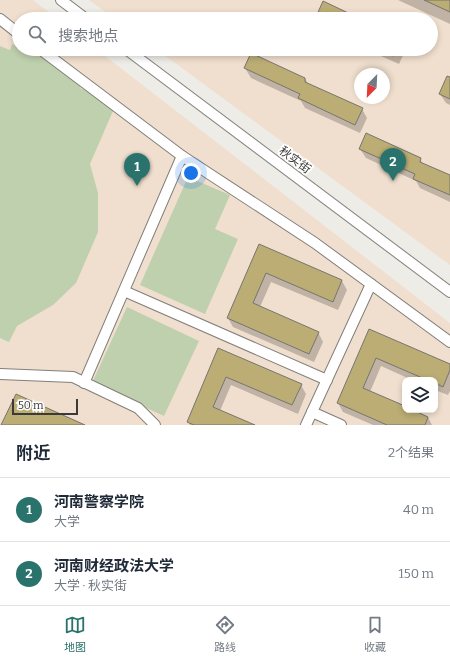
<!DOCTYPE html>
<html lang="zh">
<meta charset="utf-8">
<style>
body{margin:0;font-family:Bitter,"Noto Sans SC",serif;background:#f6f6f7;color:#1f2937}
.controls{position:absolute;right:12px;bottom:12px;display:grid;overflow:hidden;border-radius:8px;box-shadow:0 2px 6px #0003}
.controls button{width:36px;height:36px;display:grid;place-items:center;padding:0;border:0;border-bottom:1px solid #e0e1e3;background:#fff;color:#1f2937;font:20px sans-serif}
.compass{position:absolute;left:354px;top:68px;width:36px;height:36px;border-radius:50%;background:#fff;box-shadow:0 2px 6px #0003;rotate:204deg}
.scale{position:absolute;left:12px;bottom:10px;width:66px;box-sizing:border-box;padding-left:4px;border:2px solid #3b3a38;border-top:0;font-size:11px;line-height:14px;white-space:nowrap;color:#3b3a38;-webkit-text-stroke:3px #fff;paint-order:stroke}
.you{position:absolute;left:191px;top:173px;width:14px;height:14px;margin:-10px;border:3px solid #fff;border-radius:50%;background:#1a73e8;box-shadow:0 0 0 6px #1a73e833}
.badge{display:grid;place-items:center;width:26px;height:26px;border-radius:50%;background:#2a736d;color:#fff;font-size:13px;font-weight:700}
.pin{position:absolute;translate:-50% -33px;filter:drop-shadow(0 1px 2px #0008)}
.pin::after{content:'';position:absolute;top:21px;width:14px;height:12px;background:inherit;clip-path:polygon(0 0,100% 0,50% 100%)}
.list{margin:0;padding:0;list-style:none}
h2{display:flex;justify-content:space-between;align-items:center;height:52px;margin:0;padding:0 16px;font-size:17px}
h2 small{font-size:13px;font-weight:400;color:#747a83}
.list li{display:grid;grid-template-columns:26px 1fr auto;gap:12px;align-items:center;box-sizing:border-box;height:64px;padding:0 16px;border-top:1px solid #e0e1e3}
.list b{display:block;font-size:15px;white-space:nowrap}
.list p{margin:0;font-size:13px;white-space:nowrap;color:#747a83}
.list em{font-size:13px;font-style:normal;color:#747a83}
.icon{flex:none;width:22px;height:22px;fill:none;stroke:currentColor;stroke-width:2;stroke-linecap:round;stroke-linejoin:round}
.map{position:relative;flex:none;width:450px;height:425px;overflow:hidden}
.search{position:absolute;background:#fff;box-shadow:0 2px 6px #0003;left:12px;right:12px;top:12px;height:44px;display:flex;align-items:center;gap:10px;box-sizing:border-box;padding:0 14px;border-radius:22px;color:#747a83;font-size:15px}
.sheet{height:180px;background:#fff}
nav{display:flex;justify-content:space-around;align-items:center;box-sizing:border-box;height:56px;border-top:1px solid #e0e1e3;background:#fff;font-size:11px;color:#747a83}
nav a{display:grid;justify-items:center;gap:2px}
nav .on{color:#2a736d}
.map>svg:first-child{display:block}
</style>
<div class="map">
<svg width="450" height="425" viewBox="0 0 450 425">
<rect width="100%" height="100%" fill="#eeece7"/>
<!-- education -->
<g fill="#f0dfce" fill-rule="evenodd">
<path d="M0,0H33L58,19H19V49H96L450,323V425H0ZM405,380H435V410H405Z"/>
<path d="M89,0H450V265L156,49H431V19H115ZM360,74H384V98H360Z"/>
</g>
<!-- green -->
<g fill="#bfd0ae">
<polygon points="12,44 19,47 19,49 23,49 85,76 80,88 116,104 90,164 98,193 98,232 76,283 53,305 17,326 9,342 0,338 0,46 10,50"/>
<polygon points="188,177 230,195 215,229 238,239 205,314 140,285"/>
<polygon points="127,307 199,341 164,416 92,383"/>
</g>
<!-- shadow -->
<g fill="#0003">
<polygon points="398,0 450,0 450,24"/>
<polygon points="365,49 406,49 399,64"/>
<polygon points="245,68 305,78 308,84 362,109 367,118 360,133 305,108 301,101 251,78"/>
<polygon points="450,78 450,105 446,103 440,94"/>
<polygon points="360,149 420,159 423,164 450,177 450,202 420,188 416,181 366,158"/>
<polygon points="259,245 342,281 347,290 338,310 271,282 260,307 318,332 323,342 314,362 233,327 228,318"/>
<polygon points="369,331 450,366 450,391 448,395 435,390 435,380 412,380 381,366 370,392 405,408 405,410 411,410 428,417 432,425 373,425 343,412 338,403"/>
<polygon points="219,349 301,385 306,394 298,414 231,385 220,411 252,425 190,425 188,422"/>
</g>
<!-- building -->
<g fill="#bbad74" stroke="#767570">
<polygon points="424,0 450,0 450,12"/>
<polygon points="323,1 361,19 315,19"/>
<polygon points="378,49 397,49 393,56"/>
<polygon points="251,53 305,78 305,82 363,108 355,125 298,98 300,94 244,68"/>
<polygon points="447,76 450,77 450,99 439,94"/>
<polygon points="366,133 421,158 420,162 450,175 450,195 413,179 415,174 359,149"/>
<polygon points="259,244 342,280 333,302 266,273 253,303 319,332 309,354 227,318"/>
<polygon points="369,329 450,364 450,370 443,387 435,383 435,380 427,380 376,358 363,388 405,406 405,410 413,410 428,417 425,425 387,425 337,403"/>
<polygon points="218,348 302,384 292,405 226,377 213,407 255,425 194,425 187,422"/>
<polygon points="16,394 85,425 1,425"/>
</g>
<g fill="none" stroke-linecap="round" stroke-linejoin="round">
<defs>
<g id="street">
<polyline points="61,0 86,19"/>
<polyline points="0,19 19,34"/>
<polyline points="40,49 182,156 315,243 450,342"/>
<polyline points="126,49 450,292"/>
<polyline points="124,291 327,380"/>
<polyline points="0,374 73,377 138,408 155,425"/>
<polyline points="84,383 182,156"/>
<polyline points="312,412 371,284"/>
<polyline points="306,425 312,412 341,425"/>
</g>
</defs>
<!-- street casing -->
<use href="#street" stroke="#807f7a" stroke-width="12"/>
<!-- street -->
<use href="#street" stroke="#fff" stroke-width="10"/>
</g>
<g text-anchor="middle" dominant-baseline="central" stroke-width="3.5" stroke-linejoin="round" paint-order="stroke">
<!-- street labels -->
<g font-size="12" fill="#3b3a38" stroke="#fff">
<text transform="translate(295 160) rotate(37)">秋实街</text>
</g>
</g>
</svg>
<div class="controls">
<button><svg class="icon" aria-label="layers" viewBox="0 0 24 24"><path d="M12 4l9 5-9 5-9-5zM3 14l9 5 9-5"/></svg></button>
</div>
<svg class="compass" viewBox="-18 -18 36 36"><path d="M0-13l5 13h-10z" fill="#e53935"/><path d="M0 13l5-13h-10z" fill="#747a83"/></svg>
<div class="scale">50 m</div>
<div class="you"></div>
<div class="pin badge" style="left:137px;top:186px">1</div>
<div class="pin badge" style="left:393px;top:181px">2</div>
<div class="search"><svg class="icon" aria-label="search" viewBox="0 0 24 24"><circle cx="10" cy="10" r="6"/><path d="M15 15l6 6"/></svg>搜索地点</div>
</div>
<section class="sheet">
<h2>附近<small>2个结果</small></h2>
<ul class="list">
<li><span class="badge">1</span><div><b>河南警察学院</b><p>大学</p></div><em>40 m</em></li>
<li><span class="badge">2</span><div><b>河南财经政法大学</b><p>大学 · 秋实街</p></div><em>150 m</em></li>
</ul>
</section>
<nav>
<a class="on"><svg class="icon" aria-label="map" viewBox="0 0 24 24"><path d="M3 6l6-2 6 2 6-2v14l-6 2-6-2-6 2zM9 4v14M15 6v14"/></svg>地图</a>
<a><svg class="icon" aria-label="directions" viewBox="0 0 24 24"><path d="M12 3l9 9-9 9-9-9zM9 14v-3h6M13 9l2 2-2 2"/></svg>路线</a>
<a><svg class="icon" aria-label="saved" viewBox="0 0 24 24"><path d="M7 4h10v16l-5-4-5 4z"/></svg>收藏</a>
</nav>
